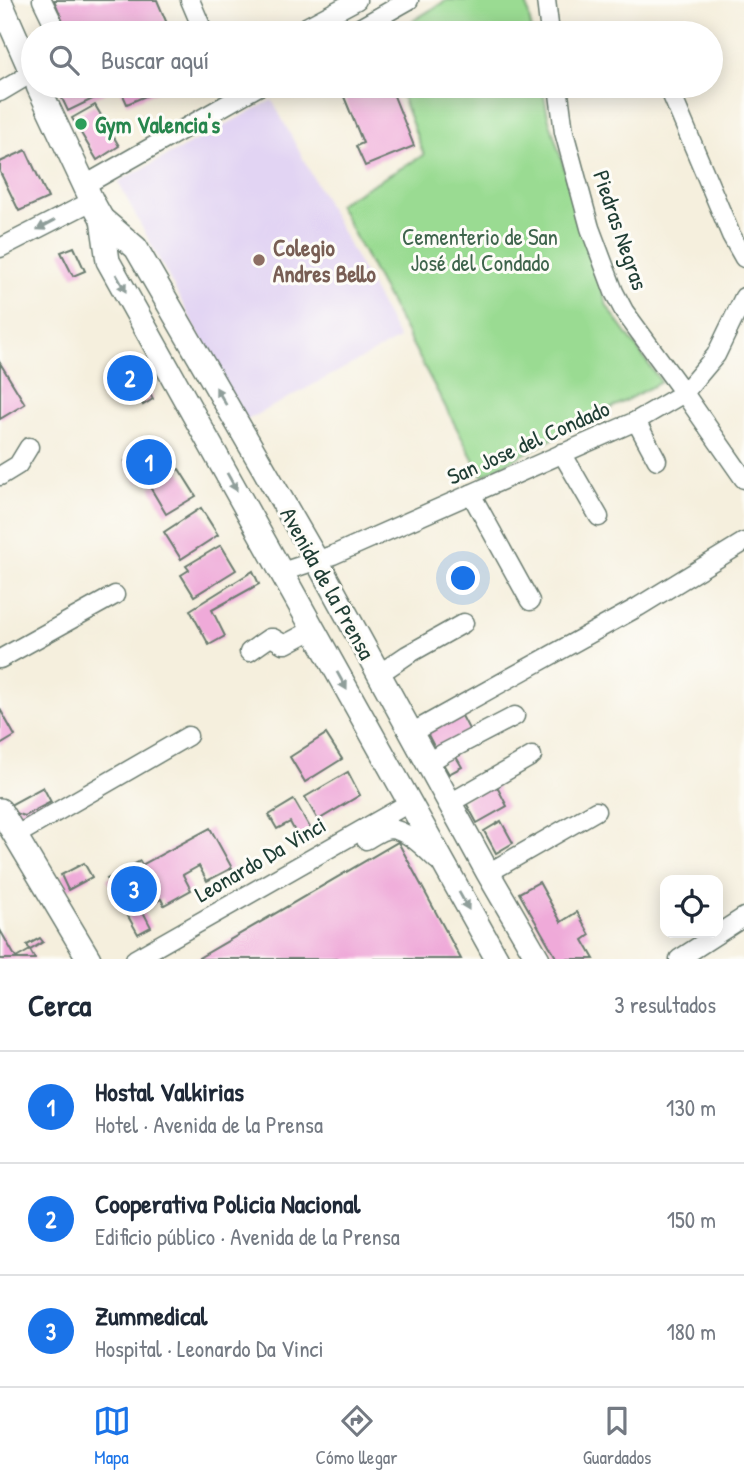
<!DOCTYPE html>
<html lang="es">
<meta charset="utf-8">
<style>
body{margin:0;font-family:"Patrick Hand",sans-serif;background:#f2f2f3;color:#1f2937}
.controls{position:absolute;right:21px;bottom:21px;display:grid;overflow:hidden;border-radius:14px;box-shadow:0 4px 18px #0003}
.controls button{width:63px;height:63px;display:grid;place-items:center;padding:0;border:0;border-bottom:2px solid #e0e1e3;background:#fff;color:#1f2937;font:35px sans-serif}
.you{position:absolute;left:464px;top:579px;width:24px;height:24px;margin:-18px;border:5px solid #fff;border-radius:50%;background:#1a73e8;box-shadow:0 0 0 10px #1a73e833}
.badge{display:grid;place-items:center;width:46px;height:46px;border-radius:50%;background:#1a73e8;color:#fff;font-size:23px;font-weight:700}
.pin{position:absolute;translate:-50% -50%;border:4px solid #fff;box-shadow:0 2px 7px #0006}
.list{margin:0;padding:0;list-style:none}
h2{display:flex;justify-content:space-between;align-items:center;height:91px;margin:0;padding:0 28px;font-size:30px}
h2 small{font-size:23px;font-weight:400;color:#747a83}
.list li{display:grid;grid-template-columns:46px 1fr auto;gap:21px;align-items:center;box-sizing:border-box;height:112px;padding:0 28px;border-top:2px solid #e0e1e3}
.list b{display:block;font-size:26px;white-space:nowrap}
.list p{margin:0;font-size:23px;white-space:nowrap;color:#747a83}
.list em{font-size:23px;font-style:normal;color:#747a83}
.icon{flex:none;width:38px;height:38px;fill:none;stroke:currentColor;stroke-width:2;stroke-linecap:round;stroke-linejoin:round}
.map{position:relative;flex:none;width:744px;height:959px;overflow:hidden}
.search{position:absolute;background:#fff;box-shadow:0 4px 18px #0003;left:21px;right:21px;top:21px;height:77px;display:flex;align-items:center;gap:18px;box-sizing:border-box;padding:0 24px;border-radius:38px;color:#747a83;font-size:26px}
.sheet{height:427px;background:#fff}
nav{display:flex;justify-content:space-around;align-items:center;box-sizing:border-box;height:98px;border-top:2px solid #e0e1e3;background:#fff;font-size:19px;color:#747a83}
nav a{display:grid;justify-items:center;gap:4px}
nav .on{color:#1a73e8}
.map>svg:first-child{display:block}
</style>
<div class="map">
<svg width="744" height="959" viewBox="0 0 744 959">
<rect width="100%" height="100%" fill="#fdfcf7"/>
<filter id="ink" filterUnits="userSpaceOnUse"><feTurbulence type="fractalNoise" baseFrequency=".0143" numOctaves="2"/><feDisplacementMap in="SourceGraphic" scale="14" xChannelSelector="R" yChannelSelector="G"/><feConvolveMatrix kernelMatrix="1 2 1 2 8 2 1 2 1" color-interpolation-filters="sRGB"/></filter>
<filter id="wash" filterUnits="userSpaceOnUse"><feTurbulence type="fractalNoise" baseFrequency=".00686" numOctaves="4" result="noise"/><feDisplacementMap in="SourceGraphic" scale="28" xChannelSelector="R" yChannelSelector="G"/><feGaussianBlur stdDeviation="1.57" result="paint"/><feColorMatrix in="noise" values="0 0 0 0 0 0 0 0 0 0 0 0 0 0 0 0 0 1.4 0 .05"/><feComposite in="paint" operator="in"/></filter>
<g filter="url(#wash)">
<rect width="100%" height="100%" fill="#f5efdd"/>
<!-- built -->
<polygon fill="#e2d4f3" points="272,100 399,339 245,421 118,182"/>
<!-- green -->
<g fill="#9adb92" stroke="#5c8c63" stroke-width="2">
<polygon points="447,0 526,0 532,33 393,33"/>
<polygon points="398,86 542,86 548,116 607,306 661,382 482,476 338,204 424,155"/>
</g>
<g id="blocks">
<!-- building -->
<g fill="#efaad9">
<polygon points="54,0 157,0 171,33 68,33"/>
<polygon points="72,86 103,86 107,92 68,111 59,92"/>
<polygon points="119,86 169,86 127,104"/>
<polygon points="343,86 390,86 414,146 365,166 356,146 363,143 340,87"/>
<polygon points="95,105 119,146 97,160 72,118"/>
<polygon points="26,150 48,198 19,211 0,172 0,162"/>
<polygon points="74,247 85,271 73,276 61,252"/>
<polygon points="130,357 153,399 143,405 138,395 130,399 112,367"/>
<polygon points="0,363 25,404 0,419"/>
<polygon points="161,440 174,463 138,483 125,461"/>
<polygon points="179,469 196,496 166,514 150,487"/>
<polygon points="201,508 218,535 181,559 164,532"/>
<polygon points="221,545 236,570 194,596 181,575 189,570 186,566"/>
<polygon points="253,571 259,584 212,610 225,636 209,645 190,610"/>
<polygon points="0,709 15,736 0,745"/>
<polygon points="460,712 471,733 437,752 426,731"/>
<polygon points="326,734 342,759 305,782 290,757"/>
<polygon points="455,755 462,767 449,774 442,762"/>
<polygon points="348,772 360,795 318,820 305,797"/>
<polygon points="495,783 507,806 477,823 464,799"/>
<polygon points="43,787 51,802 24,816 15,813 10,805"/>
<polygon points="294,800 313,833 300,841 290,822 277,829 269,815"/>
<polygon points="501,821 513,843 496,853 484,831"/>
<polygon points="210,828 232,868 207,881 199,866 183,875 191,890 164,905 161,899 142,910 151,927 138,934 107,879 140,861 142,865"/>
<polygon points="398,842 461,959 197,959"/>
<polygon points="84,863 92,877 68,890 61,875"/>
<polygon points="539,882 561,922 577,912 590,935 583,940 594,959 557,959 519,893"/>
<polygon points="0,930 16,958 30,950 35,959 0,959"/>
<polygon points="40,938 43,942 30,950 27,945"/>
</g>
</g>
</g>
<g filter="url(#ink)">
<use href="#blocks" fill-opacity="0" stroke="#6a7b6f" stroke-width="2"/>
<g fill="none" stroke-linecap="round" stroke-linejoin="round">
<defs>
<g id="minor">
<polyline points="42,0 58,33"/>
<polyline points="190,0 204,33"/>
<polyline points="546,0 550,33"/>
<polyline points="295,33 357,0"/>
<polyline points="351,33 409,0"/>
<polyline points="558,86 564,132 590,228 614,292 624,311 684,393 744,479"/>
<polyline points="0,92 32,73"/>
<polyline points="671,93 731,235 744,258"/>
<polyline points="85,185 259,86"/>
<polyline points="0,248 92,201"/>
<polyline points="636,421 657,460"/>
<polyline points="562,453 599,517"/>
<polyline points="0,476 18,465 29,447"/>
<polyline points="471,494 530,601"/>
<polyline points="282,572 333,555 636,421 684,393 716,355 744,297"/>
<polyline points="249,652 269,638 273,638 283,644 286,644 314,629"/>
<polyline points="0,659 115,595"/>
<polyline points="379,674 407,655 464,623"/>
<polyline points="411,733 638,607 744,542"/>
<polyline points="428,763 444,753 515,716"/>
<polyline points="450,803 532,756"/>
<polyline points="15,836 188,736"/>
<path d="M366,840C373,836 383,829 391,829C409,831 425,849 437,860"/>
<polyline points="488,873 596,811"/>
<polyline points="135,959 409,803"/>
<polyline points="679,959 744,917"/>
</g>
<g id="major">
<polyline points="0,1 33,76"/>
<polyline points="38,86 92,201 102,219 136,248 317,561 488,873 538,959"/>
<polyline points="102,219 108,261 497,959"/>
<polyline points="0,810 89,959"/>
</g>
</defs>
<!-- minor casing -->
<use href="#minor" stroke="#6a7b6f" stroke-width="21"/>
<!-- major casing -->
<use href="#major" stroke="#6a7b6f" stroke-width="26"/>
<!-- minor -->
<use href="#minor" stroke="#fff" stroke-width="18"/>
<!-- major -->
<use href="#major" stroke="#fff" stroke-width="23"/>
</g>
<!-- one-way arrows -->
<defs><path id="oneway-solid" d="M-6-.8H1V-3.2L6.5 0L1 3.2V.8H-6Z" transform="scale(1.75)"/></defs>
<g fill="#8f9e9a">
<use href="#oneway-solid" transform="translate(46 225) rotate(152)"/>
<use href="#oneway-solid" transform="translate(121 283) rotate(61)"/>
<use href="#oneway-solid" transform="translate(221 396) rotate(-120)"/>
<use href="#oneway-solid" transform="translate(232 482) rotate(61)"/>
<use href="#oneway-solid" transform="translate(342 681) rotate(61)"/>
<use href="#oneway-solid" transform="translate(464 901) rotate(61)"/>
</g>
</g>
<!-- markers -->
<circle fill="#2e9e5b" stroke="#fdfcf7" stroke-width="2.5" cx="81" cy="124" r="7"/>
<circle fill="#8d6e63" stroke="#fdfcf7" stroke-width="2.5" cx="259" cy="260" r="7"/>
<g text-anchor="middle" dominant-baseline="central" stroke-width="6" stroke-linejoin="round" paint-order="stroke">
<!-- leisure labels -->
<g font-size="23" font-weight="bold" fill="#27864d" stroke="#fdfcf7" text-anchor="start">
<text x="95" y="124">Gym Valencia's</text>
</g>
<!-- street labels -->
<g font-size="23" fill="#1f3d34" stroke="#fdfcf7">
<text transform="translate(621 230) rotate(71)">Piedras Negras</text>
<text transform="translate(528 442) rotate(-24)">San Jose del Condado</text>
<text transform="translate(328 583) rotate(61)">Avenida de la Prensa</text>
<text transform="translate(260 859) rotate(-30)">Leonardo Da Vinci</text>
</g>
<!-- park labels -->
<g font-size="23" fill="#3e644c" stroke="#fdfcf7">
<text x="480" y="236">Cementerio de San<tspan x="480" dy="26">José del Condado</tspan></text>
</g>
<!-- education labels -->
<g font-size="23" font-weight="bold" fill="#785e54" stroke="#fdfcf7" text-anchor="start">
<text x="273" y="247">Colegio<tspan x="273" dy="26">Andres Bello</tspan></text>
</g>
</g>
</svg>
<div class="controls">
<button><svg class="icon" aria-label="locate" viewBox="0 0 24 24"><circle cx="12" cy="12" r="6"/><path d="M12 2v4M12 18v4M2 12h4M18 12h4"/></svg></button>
</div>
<div class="you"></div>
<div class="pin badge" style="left:149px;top:462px">1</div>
<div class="pin badge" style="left:130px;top:378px">2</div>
<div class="pin badge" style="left:134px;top:889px">3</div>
<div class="search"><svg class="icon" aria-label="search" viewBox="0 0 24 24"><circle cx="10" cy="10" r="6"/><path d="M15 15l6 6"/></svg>Buscar aquí</div>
</div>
<section class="sheet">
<h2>Cerca<small>3 resultados</small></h2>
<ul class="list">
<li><span class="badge">1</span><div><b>Hostal Valkirias</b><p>Hotel · Avenida de la Prensa</p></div><em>130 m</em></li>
<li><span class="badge">2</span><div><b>Cooperativa Policia Nacional</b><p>Edificio público · Avenida de la Prensa</p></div><em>150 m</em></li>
<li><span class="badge">3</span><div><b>Zummedical</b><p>Hospital · Leonardo Da Vinci</p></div><em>180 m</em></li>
</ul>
</section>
<nav>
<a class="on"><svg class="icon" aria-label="map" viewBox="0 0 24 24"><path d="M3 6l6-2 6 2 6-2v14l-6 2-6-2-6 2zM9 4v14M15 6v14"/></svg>Mapa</a>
<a><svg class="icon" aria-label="directions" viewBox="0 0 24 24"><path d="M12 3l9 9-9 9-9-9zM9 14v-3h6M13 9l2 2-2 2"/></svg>Cómo llegar</a>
<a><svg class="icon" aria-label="saved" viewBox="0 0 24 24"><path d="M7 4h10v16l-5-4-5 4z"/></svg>Guardados</a>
</nav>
